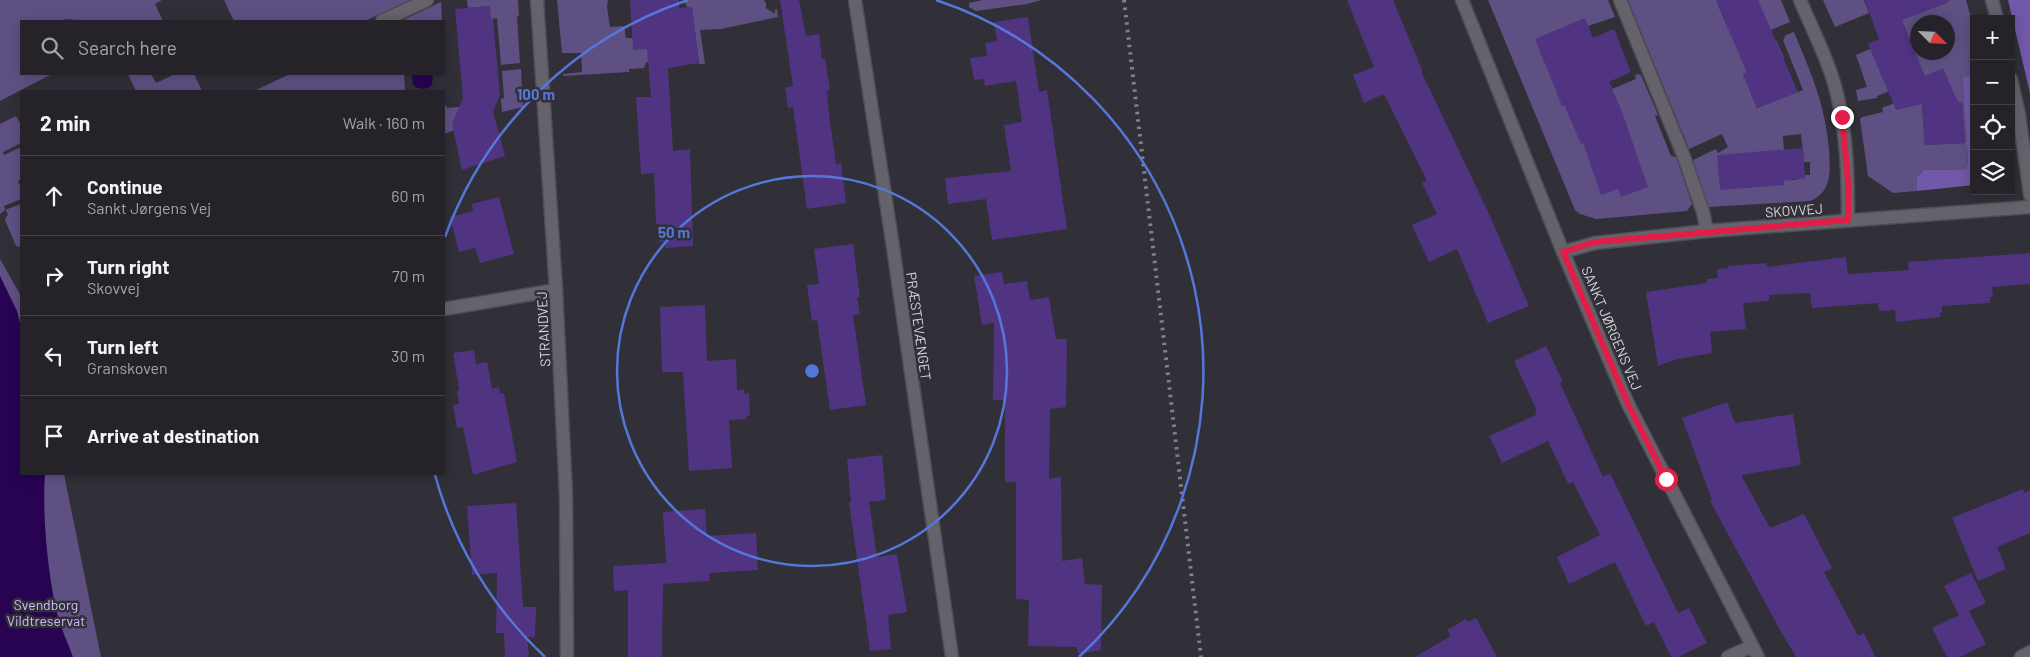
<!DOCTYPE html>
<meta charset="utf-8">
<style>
body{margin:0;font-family:Barlow,sans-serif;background:#2d2b31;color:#f1f3f6}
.controls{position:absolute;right:15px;top:15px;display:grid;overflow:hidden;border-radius:0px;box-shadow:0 2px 12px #0003}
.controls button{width:45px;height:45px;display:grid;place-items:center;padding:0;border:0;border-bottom:1px solid #424046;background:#252329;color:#f1f3f6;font:25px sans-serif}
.compass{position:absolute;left:1910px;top:15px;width:45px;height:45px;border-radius:50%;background:#252329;box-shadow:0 2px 12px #0003;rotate:114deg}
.stop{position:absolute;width:15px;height:15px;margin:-11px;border:4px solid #e11d48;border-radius:50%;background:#fff}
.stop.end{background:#e11d48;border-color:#fff;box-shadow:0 1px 5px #0008}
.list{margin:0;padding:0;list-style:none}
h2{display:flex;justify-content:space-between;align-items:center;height:65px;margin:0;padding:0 20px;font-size:21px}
h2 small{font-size:16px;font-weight:400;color:#a3a4a8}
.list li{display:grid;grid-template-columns:32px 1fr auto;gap:15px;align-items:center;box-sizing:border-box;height:80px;padding:0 20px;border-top:1px solid #424046}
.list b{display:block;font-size:19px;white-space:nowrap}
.list p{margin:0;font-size:16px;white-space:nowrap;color:#a3a4a8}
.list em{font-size:16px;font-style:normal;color:#a3a4a8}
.icon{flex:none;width:28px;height:28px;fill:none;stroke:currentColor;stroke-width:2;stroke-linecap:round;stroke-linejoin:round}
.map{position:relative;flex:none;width:2030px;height:657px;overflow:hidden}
.search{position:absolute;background:#252329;box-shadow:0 2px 12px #0003;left:20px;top:20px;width:425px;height:55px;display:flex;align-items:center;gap:12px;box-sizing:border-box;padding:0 18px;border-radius:0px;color:#a3a4a8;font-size:19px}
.panel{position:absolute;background:#252329;box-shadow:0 2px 12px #0003;left:20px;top:90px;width:425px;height:385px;border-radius:0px}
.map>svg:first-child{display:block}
</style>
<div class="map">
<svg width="2030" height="657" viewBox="0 0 2030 657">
<rect width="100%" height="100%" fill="#312f37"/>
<!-- green -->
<g fill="#5f5084" fill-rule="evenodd">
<polygon points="0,0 162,0 155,4 163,21 85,21 66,19 60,21 21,21 21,74 52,74 0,101"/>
<polygon points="224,0 410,0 365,21 234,21"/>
<polygon points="467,0 518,0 519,16 517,16 520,63 501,65 497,18 491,19 489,6 468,8"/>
<polygon points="557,0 608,0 607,7 610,27 624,26 626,38 633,38 649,49 649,60 646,63 644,68 629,69 629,72 563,76 563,74 582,72 581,53 562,53"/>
<polygon points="683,0 764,0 766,3 766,8 775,14 775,10 777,9 778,17 721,29 700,30 705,64 699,64 692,8 688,8"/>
<polygon points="983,0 1042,0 1027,4 976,11 969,7 969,3"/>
<polygon points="1488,0 1608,0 1615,17 1588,26 1609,82 1612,89 1636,79 1635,75 1638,74 1641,75 1658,115 1655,116 1671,156 1676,157 1692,204 1687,211 1596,219 1580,214 1575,210"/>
<path d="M1628,0H1723L1717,3L1732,37L1758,0H1781L1790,22L1752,38L1756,49L1776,40L1784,58L1743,74L1757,108L1803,90L1783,40L1786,35L1794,32C1811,73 1825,104 1829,149C1830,169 1833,192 1810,201L1708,207L1693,160L1716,149L1718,153L1728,147L1722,134L1689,149ZM1801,134L1804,162H1810V175H1805V178L1796,179V180H1783L1784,185L1758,181L1784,151L1783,136Z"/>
<polygon points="1823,0 1864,0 1869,13 1835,27"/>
<path d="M1945,0H1966L1974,28V75L1964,77L1968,162L1966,169L1924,170L1917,177V191L1893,193L1868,176L1860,119L1862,117L1883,112L1882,108L1905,99L1900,87L1877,96V98L1858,101L1856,90L1867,87L1856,55L1870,49L1900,20L1946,3ZM1918,22H1948V52H1918ZM1962,102L1965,143L1925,145L1922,105Z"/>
<polygon points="441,2 442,21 401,21"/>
<polygon points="521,69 523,107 502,112 501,99 504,98 502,71"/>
<polygon points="128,74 151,74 156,83 173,75 194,74 202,91 136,91"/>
<polygon points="290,74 404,74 405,91 254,91"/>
<polygon points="489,104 490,117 444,134 444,106 447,106 447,108"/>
<polygon points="16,116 21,125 21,143 3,152 4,155 21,147 21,179 18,181 21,187 21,199 4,206 5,210 21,204 21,246 18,247 16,246 5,220 8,214 5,210 0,214 0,124"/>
<polygon points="0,259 21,296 21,474 64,474 101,657 0,657"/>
</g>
<!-- forest -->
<g fill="#7258a8">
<polygon points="2008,0 2030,0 2030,93"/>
<polygon points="1974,75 1974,185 1917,191 1917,177 1924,170 1966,169 1968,162 1963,77"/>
</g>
<!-- water -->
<g fill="#280352">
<path d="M412,74H433L432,85C427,90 419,90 413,85Z"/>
<path d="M0,276L17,311L21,327V474H45C42,515 48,577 58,617C62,630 68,644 73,657H0Z"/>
</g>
<!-- building -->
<g fill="#503482">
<polygon points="630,0 679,0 679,8 692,7 699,63 668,68 673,151 690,149 693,246 665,248 665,242 659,242 658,223 656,224 654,173 641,174 636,97 651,97 647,49 633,50"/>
<polygon points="780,0 799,0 806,36 819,34 822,59 825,59 830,90 827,91 829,114 836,164 841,163 846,203 807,209 793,107 788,108 785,88 793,86"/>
<polygon points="1347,0 1393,0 1422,70 1421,71 1490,216 1529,306 1488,323 1457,249 1429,262 1412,225 1437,214 1422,183 1427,181 1384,94 1364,103 1353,75 1374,67"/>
<polygon points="1716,0 1758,0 1798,92 1757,108 1743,74 1747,73"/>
<polygon points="1865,0 1949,0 1949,2 1902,20 1925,76 1943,68 1958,102 1962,102 1965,143 1925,145 1922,104 1896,110 1868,44 1879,39"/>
<polygon points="490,6 491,19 493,19 500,95 493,111 505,156 462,170 452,124 463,98 455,9"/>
<polygon points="1028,17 1039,92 1047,90 1067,229 992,240 986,199 948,204 945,178 1011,171 1004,125 1022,122 1016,81 985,86 984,79 974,80 970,58 987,56 985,43 997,41 994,22"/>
<polygon points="1585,18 1593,38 1614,29 1631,72 1609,82 1621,109 1648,187 1621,197 1618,189 1601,195 1583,143 1581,144 1564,105 1562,106 1535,39"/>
<polygon points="1803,148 1805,178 1783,181 1784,185 1720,190 1717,155"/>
<polygon points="499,197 514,254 480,263 475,248 459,252 450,217 473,211 472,204"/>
<polygon points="853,244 860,297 857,297 860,314 853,315 866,405 830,410 817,320 812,321 807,285 819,284 814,249"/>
<polygon points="2030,253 2030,284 1992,287 1993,297 1990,297 1990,303 1942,306 1942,312 1940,313 1940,317 1896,322 1895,310 1879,311 1878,303 1812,308 1810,293 1769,295 1769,301 1743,303 1746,329 1710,332 1712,353 1677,359 1658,366 1646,292 1707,283 1707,279 1718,278 1717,269 1728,268 1728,266 1766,263 1767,267 1846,257 1848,274 1909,270 1908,262"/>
<polygon points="1002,272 1004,284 1027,281 1030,300 1049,297 1056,339 1067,339 1066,407 1050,409 1049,479 1061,477 1062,561 1082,558 1085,584 1102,585 1101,650 1078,654 1077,647 1028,646 1029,600 1016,599 1016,482 1005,482 1005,400 993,400 994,323 982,325 974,276"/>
<polygon points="705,305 707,361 736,359 737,390 744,390 744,394 749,393 750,415 746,416 746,419 729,420 732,468 689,471 683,372 662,372 660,307"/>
<polygon points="1546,346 1563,382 1560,383 1603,477 1610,473 1678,613 1689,608 1707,643 1678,657 1671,657 1654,622 1646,626 1615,562 1569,584 1557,557 1600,535 1573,482 1568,484 1548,441 1502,463 1489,436 1536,415 1535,412 1537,411 1514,361"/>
<polygon points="474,350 476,364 487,362 492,389 499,387 500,394 504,393 517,462 473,475 463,427 457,428 453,405 459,404 457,392 459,389 453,353"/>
<polygon points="1727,402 1735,423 1793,414 1801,465 1741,475 1770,528 1804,514 1832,568 1824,572 1858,636 1864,633 1875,657 1796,657 1779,628 1710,501 1712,500 1682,418"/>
<polygon points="882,455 886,500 869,502 877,557 897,554 907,612 888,615 891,649 870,651 849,502 851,502 847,459"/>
<polygon points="2023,489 2024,493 2030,490 2030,533 1997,547 2006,569 1978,581 1952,518"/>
<polygon points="516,503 523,607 536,607 535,637 527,637 529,657 505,657 504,633 496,633 497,573 472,575 467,506"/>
<polygon points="705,509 707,536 756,533 758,570 709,573 710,581 663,584 662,657 628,657 628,590 614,591 613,566 666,563 663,512"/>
<polygon points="1971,573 1986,603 1969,611 1986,644 1960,657 1947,657 1932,628 1959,615 1944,586"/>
<polygon points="1476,618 1497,657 1415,657 1451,636 1447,630 1466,619 1468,622"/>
</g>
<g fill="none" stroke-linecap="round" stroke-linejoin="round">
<defs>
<g id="service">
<polyline points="1620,0 1684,157 1703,212 1707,231"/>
<polyline points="382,21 427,0"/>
<polyline points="444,309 556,290"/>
</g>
<g id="minor">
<polyline points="537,0 556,290 566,495 567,657"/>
<path d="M1800,0C1813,31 1829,61 1837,94C1847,135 1848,178 1848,220"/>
<polyline points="1728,657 1752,646"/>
<polyline points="2021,657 2030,652"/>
</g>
<g id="tertiary">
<polyline points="855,0 893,247 952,657"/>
<polyline points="1462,0 1563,252 1628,404 1758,657"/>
<polyline points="1992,0 1997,19"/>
<polyline points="2011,79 2019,115 2030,195"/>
<polyline points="1563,252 1595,243 1707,231 2030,207"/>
</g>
</defs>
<!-- service casing -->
<use href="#service" stroke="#4f4d54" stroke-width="15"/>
<!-- minor casing -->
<use href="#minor" stroke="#4f4d54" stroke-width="15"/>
<!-- tertiary casing -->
<use href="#tertiary" stroke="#4f4d54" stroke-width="15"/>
<!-- service -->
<use href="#service" stroke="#65626c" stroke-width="12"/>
<!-- minor -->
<use href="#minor" stroke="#65626c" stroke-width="12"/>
<!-- tertiary -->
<use href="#tertiary" stroke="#65626c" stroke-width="12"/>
<!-- rail -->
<polyline stroke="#838188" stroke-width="4" stroke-dasharray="2.5 5" stroke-linecap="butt" points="1124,0 1201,657"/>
</g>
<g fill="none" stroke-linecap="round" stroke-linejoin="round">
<!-- route -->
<polyline stroke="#e11d48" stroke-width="6" points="1666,479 1628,404 1563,252 1595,242 1848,220 1848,182 1842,117"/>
</g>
<!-- distance rings -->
<g fill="none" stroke="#5577da" stroke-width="2.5">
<circle cx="812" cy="371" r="195"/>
<path d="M545 657A391 391 0 0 1 435 475M445 237A391 391 0 0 1 688 0M936 0A391 391 0 0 1 1079 657"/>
</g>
<g text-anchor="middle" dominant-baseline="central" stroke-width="5" stroke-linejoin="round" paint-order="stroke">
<!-- street labels -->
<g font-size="14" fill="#d9d8dd" stroke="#312f37">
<text transform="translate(1794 210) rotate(-4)">SKOVVEJ</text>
<text transform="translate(919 326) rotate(82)">PRÆSTEVÆNGET</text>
<text transform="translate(1612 328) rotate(67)">SANKT JØRGENS VEJ</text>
<text transform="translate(543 329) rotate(-93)">STRANDVEJ</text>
</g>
<!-- park labels -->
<g font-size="14" fill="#cebcfe" stroke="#312f37">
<text x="46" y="604">Svendborg<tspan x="46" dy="16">Vildtreservat</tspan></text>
</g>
</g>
<circle cx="812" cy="371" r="8" fill="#5577da" stroke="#312f37" stroke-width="2.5"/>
<g font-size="15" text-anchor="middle" font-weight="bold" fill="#5577da" stroke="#312f37" stroke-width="5" stroke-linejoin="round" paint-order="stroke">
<text x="536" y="100">100 m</text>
<text x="674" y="238">50 m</text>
</g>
</svg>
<div class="controls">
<button>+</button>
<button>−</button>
<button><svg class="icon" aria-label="locate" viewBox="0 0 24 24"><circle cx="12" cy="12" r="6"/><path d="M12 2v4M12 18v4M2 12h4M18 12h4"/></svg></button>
<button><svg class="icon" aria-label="layers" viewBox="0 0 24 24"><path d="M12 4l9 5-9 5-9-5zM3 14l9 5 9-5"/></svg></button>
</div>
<svg class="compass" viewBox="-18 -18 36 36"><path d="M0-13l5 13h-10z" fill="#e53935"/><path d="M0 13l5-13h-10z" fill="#a3a4a8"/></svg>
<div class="stop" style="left:1666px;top:479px"></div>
<div class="stop end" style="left:1842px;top:117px"></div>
<div class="search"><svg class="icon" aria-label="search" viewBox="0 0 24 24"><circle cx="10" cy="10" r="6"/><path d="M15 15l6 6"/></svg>Search here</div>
<section class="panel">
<h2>2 min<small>Walk · 160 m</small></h2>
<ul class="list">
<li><svg class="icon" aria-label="ahead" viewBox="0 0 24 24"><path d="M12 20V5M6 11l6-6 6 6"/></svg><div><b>Continue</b><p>Sankt Jørgens Vej</p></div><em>60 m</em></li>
<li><svg class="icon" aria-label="right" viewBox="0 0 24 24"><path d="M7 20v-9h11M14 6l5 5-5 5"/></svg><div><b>Turn right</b><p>Skovvej</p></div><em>70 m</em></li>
<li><svg class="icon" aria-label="left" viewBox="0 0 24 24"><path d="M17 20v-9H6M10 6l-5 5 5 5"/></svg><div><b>Turn left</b><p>Granskoven</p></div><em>30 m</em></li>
<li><svg class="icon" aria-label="arrive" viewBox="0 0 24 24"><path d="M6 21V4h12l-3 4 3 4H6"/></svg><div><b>Arrive at destination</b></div></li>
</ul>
</section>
</div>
